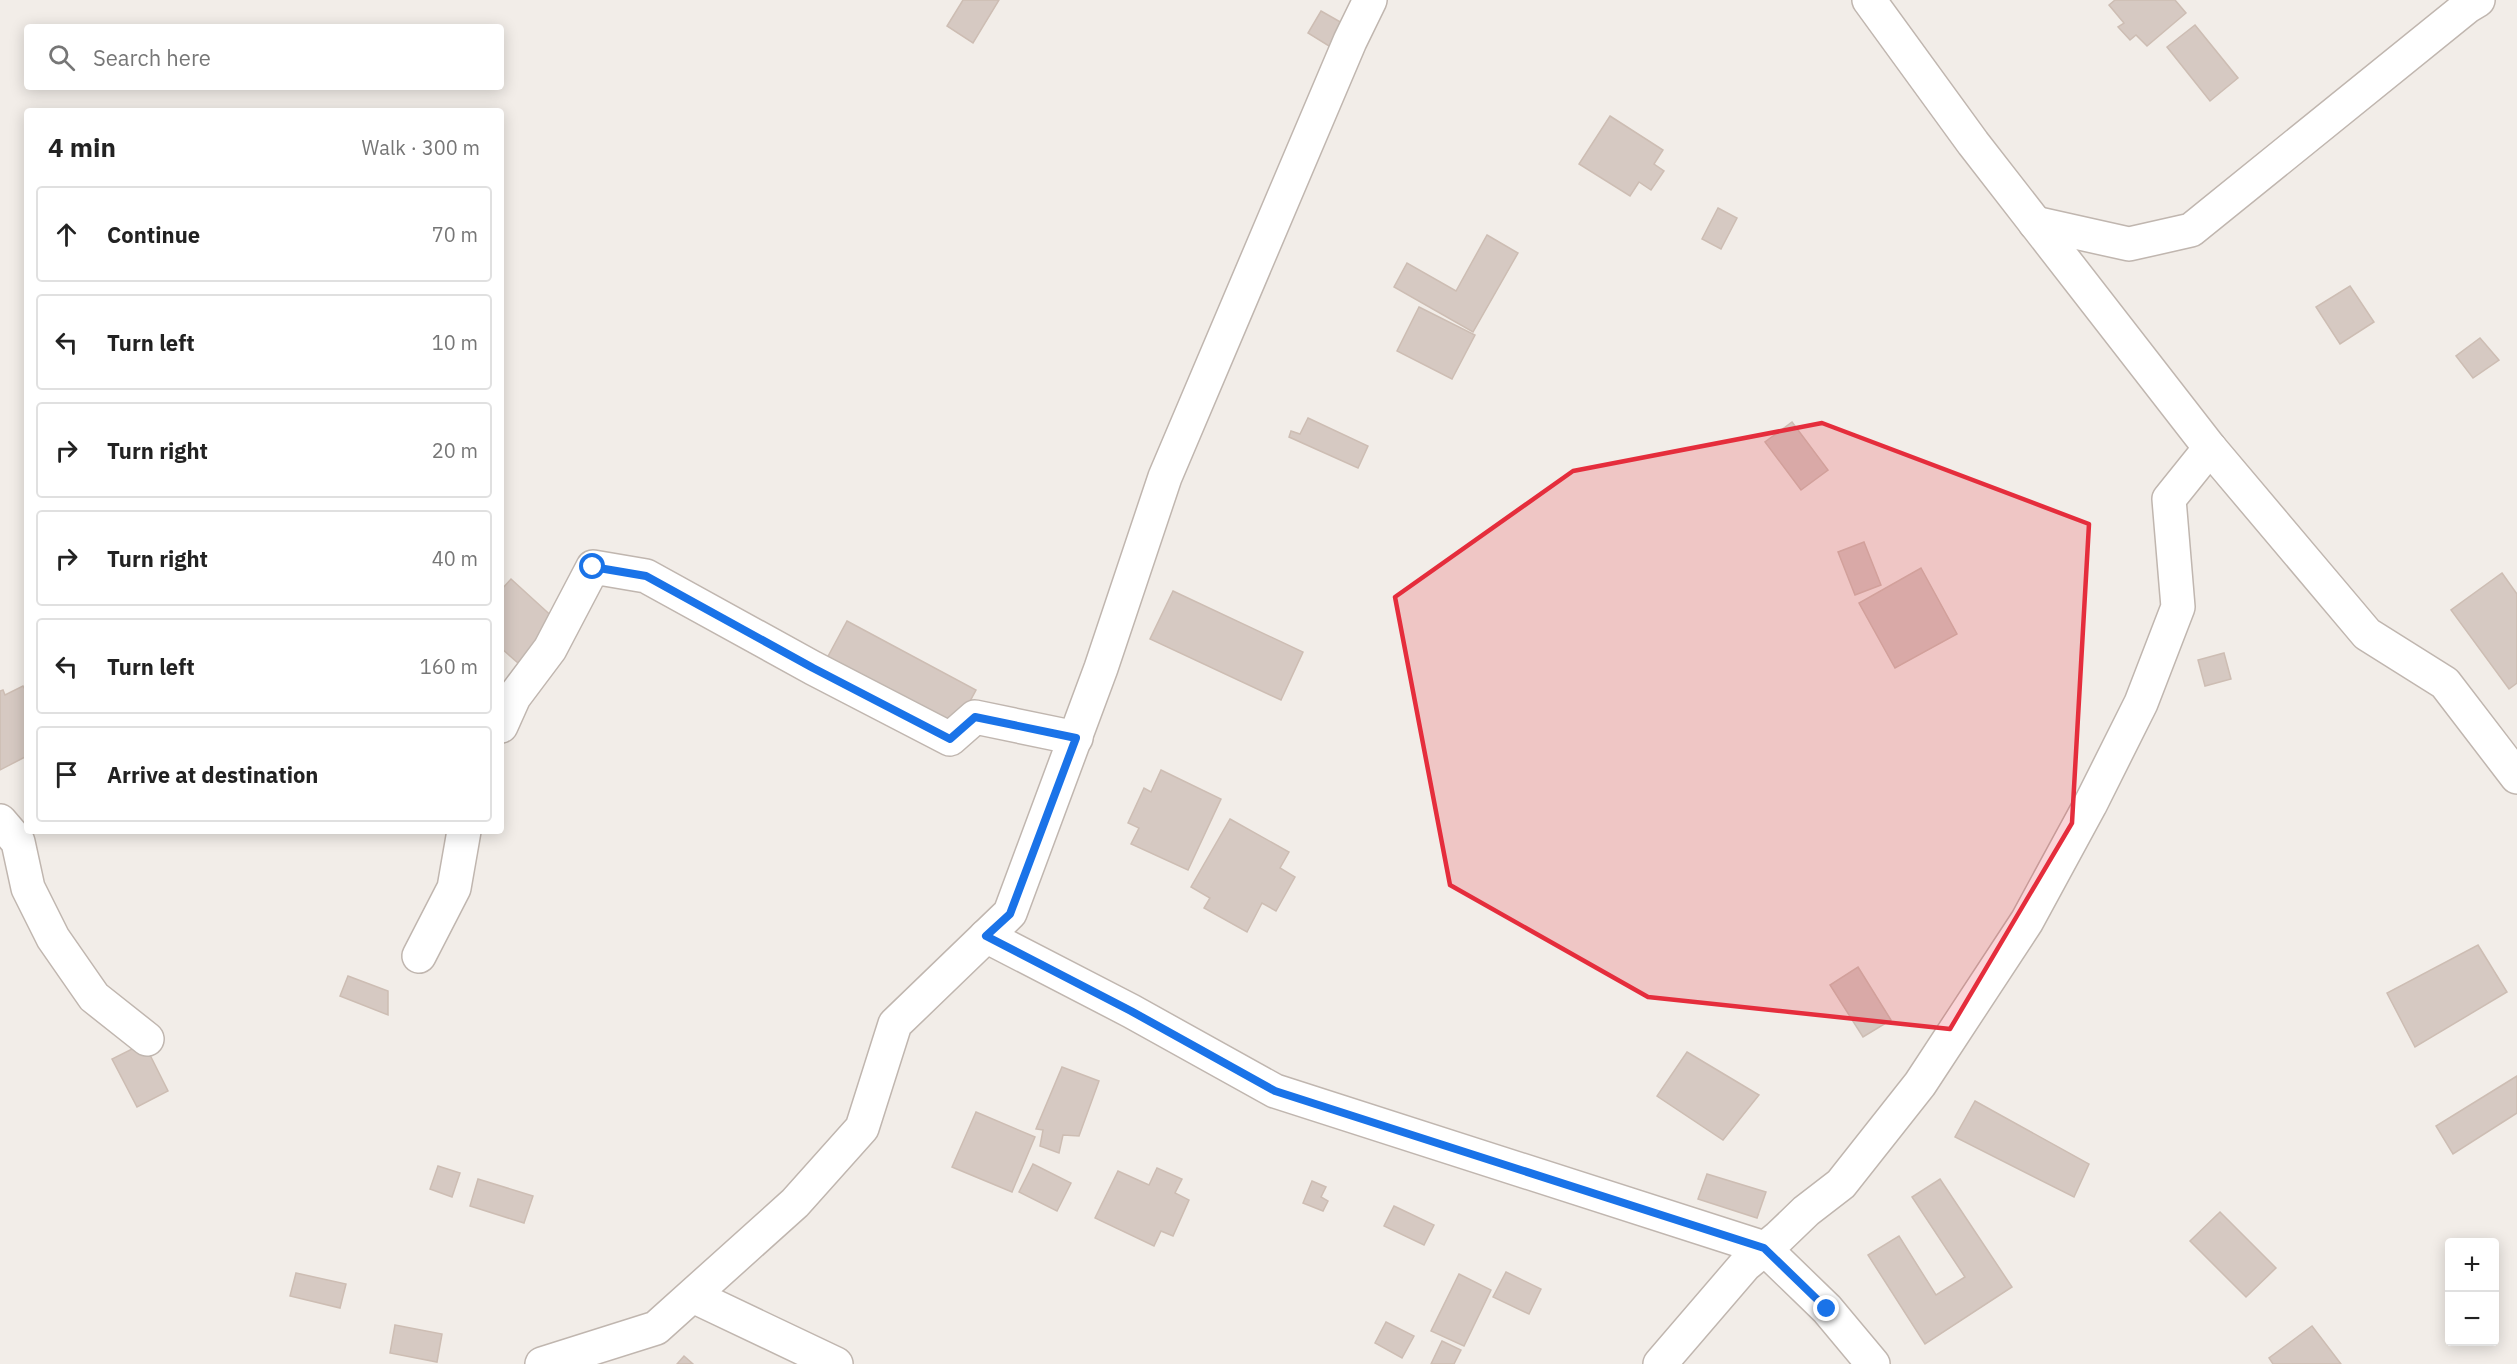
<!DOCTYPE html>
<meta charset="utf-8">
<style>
body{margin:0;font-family:"IBM Plex Sans",sans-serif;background:#f6f6f6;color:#222}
.controls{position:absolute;right:18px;bottom:18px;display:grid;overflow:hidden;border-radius:6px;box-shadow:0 3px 15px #0003}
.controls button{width:54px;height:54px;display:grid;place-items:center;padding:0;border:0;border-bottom:2px solid #e0e0e0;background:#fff;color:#222;font:30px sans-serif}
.stop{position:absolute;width:18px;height:18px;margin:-14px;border:4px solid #1a73e8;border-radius:50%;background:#fff}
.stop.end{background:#1a73e8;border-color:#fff;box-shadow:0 2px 6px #0008}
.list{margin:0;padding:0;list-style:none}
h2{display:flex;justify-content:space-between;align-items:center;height:78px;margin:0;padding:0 24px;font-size:26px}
h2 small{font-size:20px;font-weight:400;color:#767676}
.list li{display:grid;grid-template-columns:39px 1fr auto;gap:18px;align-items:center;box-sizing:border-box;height:96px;margin:0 12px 12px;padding:0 12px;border:2px solid #e0e0e0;border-radius:6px}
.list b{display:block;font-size:22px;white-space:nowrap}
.list em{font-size:20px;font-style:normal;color:#767676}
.icon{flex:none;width:33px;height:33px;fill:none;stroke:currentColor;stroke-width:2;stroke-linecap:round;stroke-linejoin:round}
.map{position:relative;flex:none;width:2517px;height:1364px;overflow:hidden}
.search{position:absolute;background:#fff;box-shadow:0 3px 15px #0003;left:24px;top:24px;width:480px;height:66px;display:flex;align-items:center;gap:15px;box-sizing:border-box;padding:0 21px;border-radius:6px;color:#767676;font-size:22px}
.panel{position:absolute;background:#fff;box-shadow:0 3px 15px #0003;left:24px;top:108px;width:480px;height:726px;border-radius:6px}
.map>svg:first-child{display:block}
</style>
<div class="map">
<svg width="2517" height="1364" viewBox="0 0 2517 1364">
<rect width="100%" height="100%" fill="#f2ede8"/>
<!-- building -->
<g fill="#d6c9c2" stroke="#cdbdb3" stroke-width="1.5">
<polygon points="963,0 999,0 973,43 947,26"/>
<polygon points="2115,0 2175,0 2186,13 2147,46 2136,35 2130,40 2118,27 2124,23 2109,5"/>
<polygon points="1321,11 1351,28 1337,51 1308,33"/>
<polygon points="2195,25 2238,78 2210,101 2167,47"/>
<polygon points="1610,116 1663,150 1654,164 1664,171 1651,190 1639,182 1630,196 1579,164"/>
<polygon points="1718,208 1737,218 1721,249 1702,239"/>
<polygon points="1487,235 1518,253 1473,332 1394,287 1407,263 1456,291"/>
<polygon points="2350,286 2374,322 2340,344 2316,307"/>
<polygon points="1419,307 1475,335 1452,379 1397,351"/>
<polygon points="2480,338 2499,360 2473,378 2456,356"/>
<polygon points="1308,418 1368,446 1358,468 1289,437 1291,431 1300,434"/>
<polygon points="1792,422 1828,470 1801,490 1765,442"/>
<polygon points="1864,542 1881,585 1855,595 1838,552"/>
<polygon points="1921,568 1957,634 1895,668 1859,603"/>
<polygon points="2502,573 2517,594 2517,683 2509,689 2451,610"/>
<polygon points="511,579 557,621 518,663 501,648 501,590"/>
<polygon points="1173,591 1303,652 1281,700 1150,639"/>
<polygon points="847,621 976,690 954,731 825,662"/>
<polygon points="2224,653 2231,679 2205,686 2198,660"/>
<polygon points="23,686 27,693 27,756 0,770 0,691 3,690 5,695"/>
<polygon points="1161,770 1221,799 1188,870 1131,844 1139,828 1128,823 1144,788 1151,792"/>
<polygon points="1230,819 1289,852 1280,868 1295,877 1276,911 1262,903 1247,932 1204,908 1210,898 1191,887"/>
<polygon points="2478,945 2507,992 2415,1047 2387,993"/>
<polygon points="1858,967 1891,1020 1863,1037 1830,985"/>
<polygon points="348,976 388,991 388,1015 340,996"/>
<polygon points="144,1043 168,1091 137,1107 112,1059"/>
<polygon points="1687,1052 1759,1095 1723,1140 1657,1096"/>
<polygon points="1062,1067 1099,1081 1079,1136 1063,1135 1059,1153 1040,1146 1043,1130 1036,1129"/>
<polygon points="2517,1076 2517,1113 2453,1154 2436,1126"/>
<polygon points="1975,1101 2089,1164 2074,1197 1955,1137"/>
<polygon points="976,1112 1035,1137 1012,1192 952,1167"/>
<polygon points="1033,1164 1071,1183 1057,1211 1019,1192"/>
<polygon points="438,1166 460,1173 452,1197 430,1189"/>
<polygon points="1157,1168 1182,1179 1175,1193 1189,1200 1173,1236 1161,1231 1154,1246 1095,1218 1118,1171 1149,1185"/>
<polygon points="1707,1174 1766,1192 1757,1218 1698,1199"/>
<polygon points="478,1179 533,1196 524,1223 470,1206"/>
<polygon points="1940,1179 2012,1287 1925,1344 1868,1255 1899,1236 1936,1295 1965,1277 1912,1197"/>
<polygon points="1312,1181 1326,1187 1321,1197 1328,1201 1323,1211 1303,1203"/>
<polygon points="1394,1206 1434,1225 1424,1245 1384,1226"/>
<polygon points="2220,1212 2276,1268 2246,1297 2190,1241"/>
<polygon points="1506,1272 1541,1289 1529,1314 1493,1297"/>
<polygon points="296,1273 346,1284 340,1308 290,1296"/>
<polygon points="1459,1274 1491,1290 1464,1346 1431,1331"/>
<polygon points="1386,1322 1414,1336 1402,1358 1375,1343"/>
<polygon points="395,1325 442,1334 437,1362 390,1353"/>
<polygon points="2312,1326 2341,1364 2273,1364 2269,1358"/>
<polygon points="1442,1341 1461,1350 1454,1364 1431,1364"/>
<polygon points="684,1356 693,1364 677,1364"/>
</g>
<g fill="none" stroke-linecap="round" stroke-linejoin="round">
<defs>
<g id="minor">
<polyline points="1869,0 1973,143 2210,448 2367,634 2445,683 2517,777"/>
<polyline points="2035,223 2129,244 2191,230 2468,6 2478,0"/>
<polyline points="501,726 514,697 550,649 593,567 646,576 813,668 950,739 975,717 1076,738"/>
<polyline points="0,821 18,842 28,888 53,938 94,997 147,1039"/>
<polyline points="986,936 1131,1011 1275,1091 1764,1248 1827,1309 1873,1364"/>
<polyline points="419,956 454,888 464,831"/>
<polyline points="693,1296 836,1364"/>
<polyline points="542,1364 656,1328 795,1203 862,1128 895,1024 1010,913 1101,668 1165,477 1350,41 1370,0"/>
<polyline points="1660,1364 1745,1265 1779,1237 1806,1211 1841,1184 1920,1084 2027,921 2090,805 2141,703 2178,607 2169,499 2210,448"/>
</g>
</defs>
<!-- minor casing -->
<use href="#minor" stroke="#c0b6af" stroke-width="36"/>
<!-- minor -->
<use href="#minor" stroke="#fff" stroke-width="33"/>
</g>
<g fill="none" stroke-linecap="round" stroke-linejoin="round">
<!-- route -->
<polyline stroke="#1a73e8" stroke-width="8" points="593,567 646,576 813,668 950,739 975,717 1076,738 1010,914 986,936 1131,1011 1275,1091 1764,1248 1827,1309"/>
</g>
<!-- marked area -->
<path fill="#e52d3c" fill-opacity="0.2" stroke="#e52d3c" stroke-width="4.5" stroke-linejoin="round" d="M1822,423L2089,524L2072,823L1950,1029L1648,997L1450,885L1395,597L1573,471Z"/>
</svg>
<div class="controls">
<button>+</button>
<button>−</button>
</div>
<div class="stop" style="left:593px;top:567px"></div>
<div class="stop end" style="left:1827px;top:1309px"></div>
<div class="search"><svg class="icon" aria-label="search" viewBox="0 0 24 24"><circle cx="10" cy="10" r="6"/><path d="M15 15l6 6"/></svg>Search here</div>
<section class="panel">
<h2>4 min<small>Walk · 300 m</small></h2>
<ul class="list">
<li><svg class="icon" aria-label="ahead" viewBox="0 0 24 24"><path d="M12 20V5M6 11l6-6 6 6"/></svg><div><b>Continue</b></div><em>70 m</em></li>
<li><svg class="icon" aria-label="left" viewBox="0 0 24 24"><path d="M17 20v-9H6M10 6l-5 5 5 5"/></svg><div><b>Turn left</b></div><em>10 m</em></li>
<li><svg class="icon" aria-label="right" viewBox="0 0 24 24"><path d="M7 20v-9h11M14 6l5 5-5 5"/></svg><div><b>Turn right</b></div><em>20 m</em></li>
<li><svg class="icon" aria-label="right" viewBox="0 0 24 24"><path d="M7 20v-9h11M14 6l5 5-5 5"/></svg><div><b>Turn right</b></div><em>40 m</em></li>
<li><svg class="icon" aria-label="left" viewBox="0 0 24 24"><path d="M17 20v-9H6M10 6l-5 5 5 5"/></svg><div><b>Turn left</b></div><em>160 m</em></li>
<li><svg class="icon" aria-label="arrive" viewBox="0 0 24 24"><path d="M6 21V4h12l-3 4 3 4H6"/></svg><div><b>Arrive at destination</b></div></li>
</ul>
</section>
</div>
